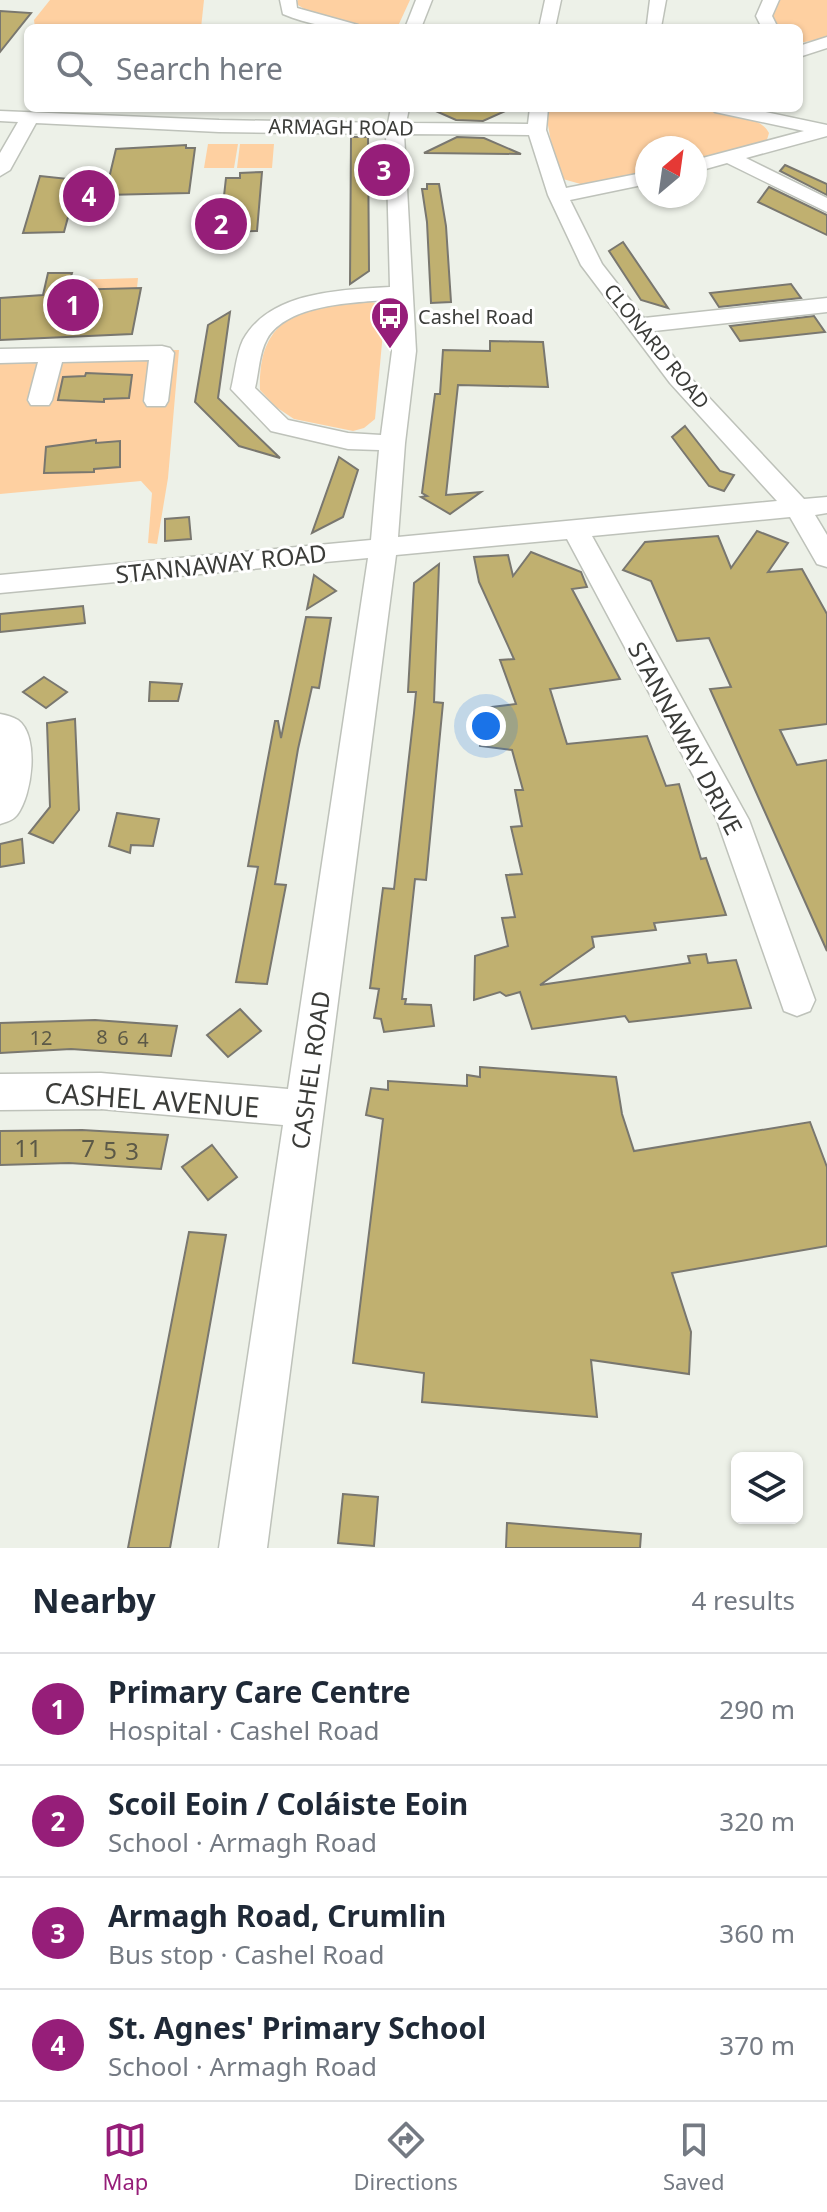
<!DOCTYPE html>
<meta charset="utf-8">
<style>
body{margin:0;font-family:"Noto Sans",sans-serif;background:#f6f6f7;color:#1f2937}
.controls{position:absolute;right:24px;bottom:24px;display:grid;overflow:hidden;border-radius:12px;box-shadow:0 2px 6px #0004}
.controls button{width:72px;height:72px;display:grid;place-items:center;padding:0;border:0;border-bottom:2px solid #e0e1e3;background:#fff;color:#1f2937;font:40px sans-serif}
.compass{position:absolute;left:635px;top:136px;width:72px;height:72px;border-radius:50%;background:#fff;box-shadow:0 2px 6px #0004;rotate:29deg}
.you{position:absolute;left:486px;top:726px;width:28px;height:28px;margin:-20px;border:6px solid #fff;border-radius:50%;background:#1a73e8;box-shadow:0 0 0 12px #1a73e833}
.badge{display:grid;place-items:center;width:52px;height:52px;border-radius:50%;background:#961e79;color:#fff;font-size:26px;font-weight:700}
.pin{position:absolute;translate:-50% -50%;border:4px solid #fff;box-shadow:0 2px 8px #0006}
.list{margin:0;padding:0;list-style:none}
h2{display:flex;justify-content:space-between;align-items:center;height:104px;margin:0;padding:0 32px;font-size:34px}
h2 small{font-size:26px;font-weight:400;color:#747a83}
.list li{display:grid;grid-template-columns:52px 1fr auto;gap:24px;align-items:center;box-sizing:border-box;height:112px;padding:0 32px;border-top:2px solid #e0e1e3}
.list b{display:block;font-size:30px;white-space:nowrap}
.list p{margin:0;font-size:26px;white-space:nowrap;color:#747a83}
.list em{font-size:26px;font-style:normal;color:#747a83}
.icon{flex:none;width:44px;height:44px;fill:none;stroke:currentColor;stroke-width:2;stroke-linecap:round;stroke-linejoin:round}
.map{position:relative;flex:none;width:827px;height:1548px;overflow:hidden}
.search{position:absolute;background:#fff;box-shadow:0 2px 6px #0004;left:24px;right:24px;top:24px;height:88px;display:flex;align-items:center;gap:20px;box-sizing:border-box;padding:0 28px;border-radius:12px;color:#747a83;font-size:30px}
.sheet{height:552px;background:#fff}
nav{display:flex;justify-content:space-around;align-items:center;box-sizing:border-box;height:112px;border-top:2px solid #e0e1e3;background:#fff;font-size:22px;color:#747a83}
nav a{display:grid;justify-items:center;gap:4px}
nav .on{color:#961e79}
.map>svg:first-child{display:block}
</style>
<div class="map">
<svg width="827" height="1548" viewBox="0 0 827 1548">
<rect width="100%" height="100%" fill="#edf1e8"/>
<!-- green -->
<g fill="#fed0a1">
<polygon points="50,0 204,0 201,28 35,28 34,20"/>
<path d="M298,0H410L398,26C377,33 312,19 296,3Z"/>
<polygon points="776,0 827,0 827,38 799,43 799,28 774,28 768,18"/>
<path d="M545,108C586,108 752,96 769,133L766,143L695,161V148H647V173L591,187L563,179L551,142Z"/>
<polygon points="208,144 238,144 234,168 204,168"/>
<polygon points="240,144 274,144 272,168 237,168"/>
<polygon points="138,278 137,288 80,289 67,293 70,280"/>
<path d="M367,301L383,305L385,310L375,419L364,428L353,431L294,419L276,407L260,390C257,314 305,307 367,301Z"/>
<polygon points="179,350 168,478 157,544 148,543 152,493 141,481 0,494 0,352"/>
</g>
<!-- building -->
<g fill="#c0b070" stroke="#79776f" stroke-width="2">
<polygon points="0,11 31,13 0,52"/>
<polygon points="429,108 512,108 483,121 456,120"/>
<polygon points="351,137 368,137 369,271 350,284"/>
<polygon points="457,137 484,138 521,154 424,153"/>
<polygon points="186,145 186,148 195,148 189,193 105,195 116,149"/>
<polygon points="785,165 827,184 827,195 780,171"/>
<polygon points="262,172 257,231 220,232 226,178 240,178 240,173"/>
<polygon points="40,176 78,180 64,232 23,233"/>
<polygon points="427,184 439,184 446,226 451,302 431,303 427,222 422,189 427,189"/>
<polygon points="769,187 827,215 827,235 758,202"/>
<polygon points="623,242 668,308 641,300 609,251"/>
<polygon points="48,273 72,273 67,290 141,288 132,334 0,340 0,298 43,295"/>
<polygon points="791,284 801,298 719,307 710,293"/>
<polygon points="230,312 218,398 280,458 239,446 195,402 208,325"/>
<polygon points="814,316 825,332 740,341 730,326"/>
<polygon points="490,341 543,342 548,387 458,385 446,495 481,492 450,514 421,497 427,496 422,493 435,394 440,394 443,350 490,351"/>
<polygon points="86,373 132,375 129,398 104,399 104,402 58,400 63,377 85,376"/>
<polygon points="685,426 720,471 734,475 724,491 709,486 672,437"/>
<polygon points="96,440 96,443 120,441 120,467 94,469 94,472 44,473 46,447"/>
<polygon points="339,457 358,470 343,517 312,533"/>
<polygon points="189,517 191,539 165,541 165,519"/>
<polygon points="757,531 788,543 768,572 802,569 827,614 827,724 780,730 797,765 827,760 827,951 710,689 731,687 709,638 677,641 651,581 623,570 645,542 718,536 731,568"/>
<polygon points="531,552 581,572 587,587 572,589 620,679 550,689 567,744 647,736 666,786 679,784 701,859 706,858 726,915 654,923 656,930 592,937 594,947 540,985 690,963 688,956 706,954 708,963 736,960 751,1008 629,1022 625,1016 532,1029 520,992 506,996 500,992 474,1000 475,956 508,946 502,918 515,917 506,875 522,874 511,827 522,826 515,790 523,790 512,750 480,746 484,708 516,704 500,660 514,659 479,582 474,557 508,555 513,576"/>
<polygon points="439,564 434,702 443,703 426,880 415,879 402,999 406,999 405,1004 431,1005 434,1026 384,1032 381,1019 374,1018 379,989 370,988 383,888 394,889 414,713 416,692 408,692 414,583"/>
<polygon points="314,575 336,591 307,609"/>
<polygon points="83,606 85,623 0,632 0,614"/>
<polygon points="306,617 331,618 319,688 312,687 298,749 275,884 286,885 267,984 236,982 258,867 248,866 265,774 275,721 278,721 281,738"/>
<polygon points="44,677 67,692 46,708 23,692"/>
<polygon points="150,682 182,684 178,701 149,701"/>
<polygon points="75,719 79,810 53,843 29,833 50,807 47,723"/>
<polygon points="117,813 159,819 153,846 131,845 130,853 109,846"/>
<polygon points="22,839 24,863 0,867 0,844"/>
<polygon points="240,1009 261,1031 228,1057 207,1035"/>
<polygon points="95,1020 177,1026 171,1056 71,1049 0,1053 0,1023"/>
<polygon points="480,1067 616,1077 622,1114 634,1151 810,1122 827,1167 827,1246 672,1273 691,1332 689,1374 591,1360 597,1417 422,1402 424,1373 353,1363 383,1119 366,1115 371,1088 388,1090 388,1081 467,1086 467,1075 480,1077"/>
<polygon points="82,1130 168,1135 161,1169 69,1163 0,1165 0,1131"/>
<polygon points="212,1145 237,1177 208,1200 182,1167"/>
<polygon points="189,1232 226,1235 170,1548 128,1548"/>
<polygon points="343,1494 378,1497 374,1546 338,1543"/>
<polygon points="507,1523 641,1534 640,1548 506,1548"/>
</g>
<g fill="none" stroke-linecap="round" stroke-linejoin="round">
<defs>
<g id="minor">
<path d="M280,0H296L297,8L358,25L360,28C332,28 309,25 283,14Z"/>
<polygon points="416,0 432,0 421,28 405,28"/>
<polygon points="545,0 561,0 555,28 539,28"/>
<polygon points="650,0 666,0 661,27 651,28 647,24"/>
<polygon points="763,0 779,0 772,16 778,28 762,28 756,16"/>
<polygon points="827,37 827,48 799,57 799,46"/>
<path d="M391,108H409L406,123L528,124L530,108H548L546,130L566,188L647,172V184L570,200L602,264L644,318L827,298V312L654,331L686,373L804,499L827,497V513L815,515L827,535V567L817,564L790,517L592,536L749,820L815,1000L810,1011L797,1016L784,1011L717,820L567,539L396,555L267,1548H219L283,1125L101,1109L0,1110V1074L101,1073L288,1089L368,558L0,593V575L371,540L379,450L348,449L271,431L231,389C235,373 236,355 243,340C270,291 341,290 390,287L386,134L219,132L36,123L10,170L0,176V153L18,122L0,121V111L219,120L388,123ZM404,134L529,135L548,195L581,265L670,383L777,501L398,537L405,443L416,351ZM391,300L392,351L381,435L348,433L288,420L255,388C259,372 259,353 267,339C287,304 355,302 391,300Z"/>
<polygon points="712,108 747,108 827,125 827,136 746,158 827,198 827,212 727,163 695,172 695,160 804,131 715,112"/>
<polygon points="162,346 170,348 174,353 168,401 165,406 147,406 144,401 149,360 62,362 52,400 49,405 31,405 28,400 38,362 0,363 0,349"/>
<path d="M0,714C6,715 13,717 18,720C40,736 32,796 17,815C12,821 6,822 0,824Z"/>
</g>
</defs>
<!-- minor casing -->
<use href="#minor" stroke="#bec2ba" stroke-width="3"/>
<!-- minor -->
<use href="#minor" fill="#fff" fill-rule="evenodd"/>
</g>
<!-- icons -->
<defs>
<symbol id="bus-pin" viewBox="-11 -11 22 30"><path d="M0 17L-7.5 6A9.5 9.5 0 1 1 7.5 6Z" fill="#961e79" stroke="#fff"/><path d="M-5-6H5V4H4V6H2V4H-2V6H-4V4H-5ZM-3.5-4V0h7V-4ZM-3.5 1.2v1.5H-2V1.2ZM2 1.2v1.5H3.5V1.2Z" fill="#fff"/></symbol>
</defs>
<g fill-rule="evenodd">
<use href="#bus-pin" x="368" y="294" width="44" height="60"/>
</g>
<g text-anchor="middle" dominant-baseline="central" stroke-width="6" stroke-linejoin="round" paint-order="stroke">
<!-- far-street labels -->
<g font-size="20" fill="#3b3c39" stroke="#fff">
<text transform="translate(341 127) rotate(1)">ARMAGH ROAD</text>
<text transform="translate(657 346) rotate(51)">CLONARD ROAD</text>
</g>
<!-- far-poi labels -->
<g font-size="20" fill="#3b3c39" stroke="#fff" text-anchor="start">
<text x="418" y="316">Cashel Road</text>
</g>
<!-- number labels -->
<g font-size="20" fill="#5c5947">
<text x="102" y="1036">8</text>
<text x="41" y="1037">12</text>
<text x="123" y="1037">6</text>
<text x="143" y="1039">4</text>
</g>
<!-- street labels -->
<g font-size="24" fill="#3b3c39" stroke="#fff">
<text transform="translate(221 563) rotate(-6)">STANNAWAY ROAD</text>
<text transform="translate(686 738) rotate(62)">STANNAWAY DRIVE</text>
<text transform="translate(310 1070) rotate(-82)">CASHEL ROAD</text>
</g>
<!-- near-number labels -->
<g font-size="24" fill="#5c5947">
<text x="28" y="1147">11</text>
<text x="88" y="1147">7</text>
<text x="110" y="1149">5</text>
<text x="132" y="1150">3</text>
</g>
<!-- near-street labels -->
<g font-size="28" fill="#3b3c39" stroke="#fff">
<text transform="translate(152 1099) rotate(4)">CASHEL AVENUE</text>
</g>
</g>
</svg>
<div class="controls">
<button><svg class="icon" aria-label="layers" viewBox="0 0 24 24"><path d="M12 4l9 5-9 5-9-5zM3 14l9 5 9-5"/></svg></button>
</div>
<svg class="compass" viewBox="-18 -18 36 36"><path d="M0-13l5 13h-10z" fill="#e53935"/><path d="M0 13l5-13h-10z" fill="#747a83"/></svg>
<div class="you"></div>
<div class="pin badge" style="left:73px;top:305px">1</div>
<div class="pin badge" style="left:221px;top:224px">2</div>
<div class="pin badge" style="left:384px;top:170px">3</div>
<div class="pin badge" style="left:89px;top:196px">4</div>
<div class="search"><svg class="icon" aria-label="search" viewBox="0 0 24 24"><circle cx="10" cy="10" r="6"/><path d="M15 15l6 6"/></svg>Search here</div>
</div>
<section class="sheet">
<h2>Nearby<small>4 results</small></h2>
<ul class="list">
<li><span class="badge">1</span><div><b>Primary Care Centre</b><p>Hospital · Cashel Road</p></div><em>290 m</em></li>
<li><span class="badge">2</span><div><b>Scoil Eoin / Coláiste Eoin</b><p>School · Armagh Road</p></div><em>320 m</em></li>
<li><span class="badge">3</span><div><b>Armagh Road, Crumlin</b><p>Bus stop · Cashel Road</p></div><em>360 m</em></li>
<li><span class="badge">4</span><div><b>St. Agnes' Primary School</b><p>School · Armagh Road</p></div><em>370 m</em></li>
</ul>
</section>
<nav>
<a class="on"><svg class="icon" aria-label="map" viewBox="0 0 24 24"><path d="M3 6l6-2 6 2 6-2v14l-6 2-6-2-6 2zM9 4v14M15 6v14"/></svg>Map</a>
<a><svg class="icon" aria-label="directions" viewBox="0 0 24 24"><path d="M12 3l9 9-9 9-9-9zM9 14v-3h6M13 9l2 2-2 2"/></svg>Directions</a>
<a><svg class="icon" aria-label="saved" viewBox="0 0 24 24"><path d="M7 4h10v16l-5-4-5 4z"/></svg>Saved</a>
</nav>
